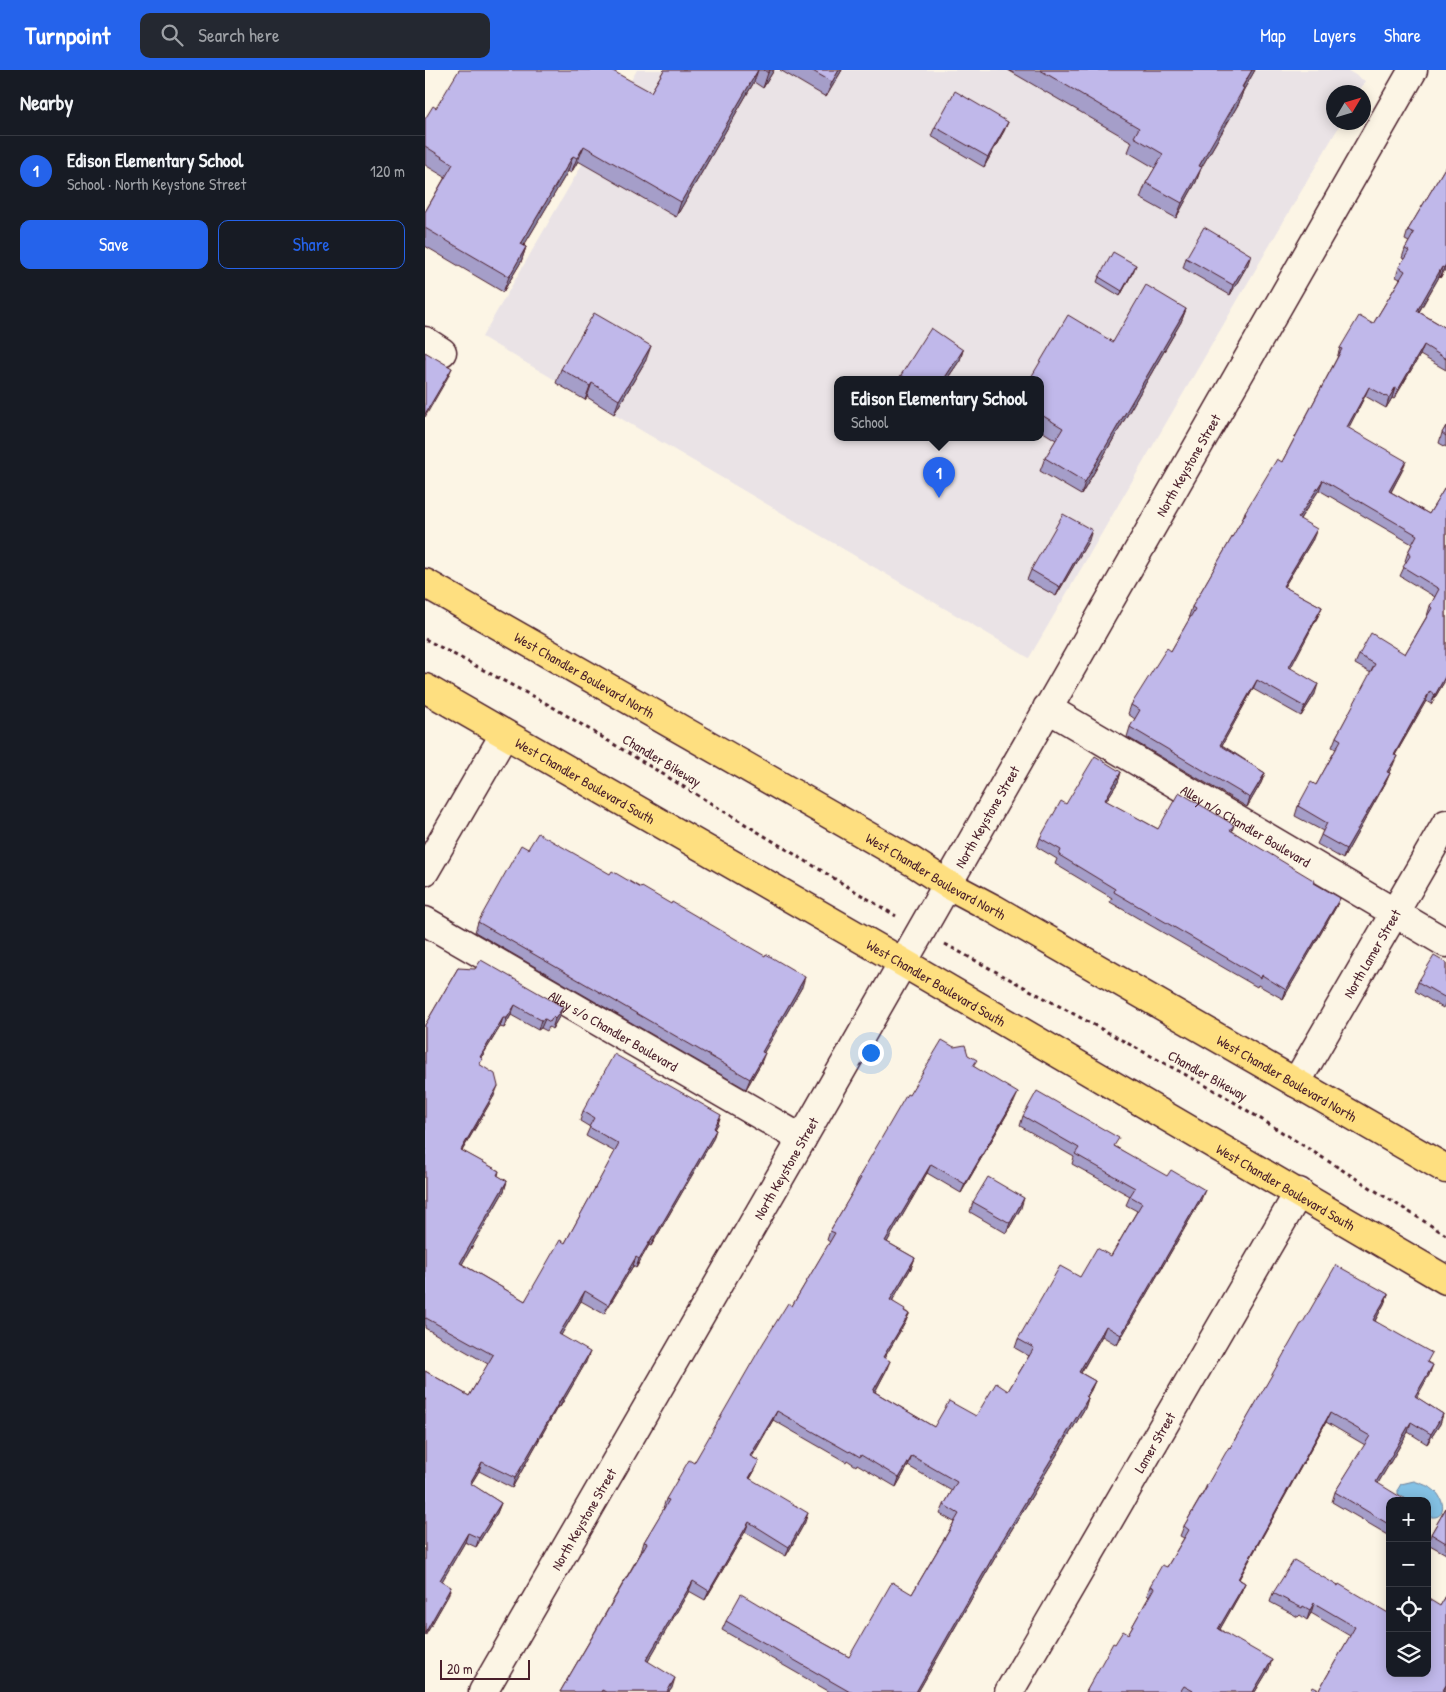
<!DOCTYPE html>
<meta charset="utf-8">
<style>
body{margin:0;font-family:"Patrick Hand",sans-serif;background:#242831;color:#f1f3f6}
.controls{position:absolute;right:15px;bottom:15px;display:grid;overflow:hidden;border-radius:10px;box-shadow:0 2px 12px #0003}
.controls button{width:45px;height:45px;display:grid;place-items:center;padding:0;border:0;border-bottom:1px solid #363941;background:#171b24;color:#f1f3f6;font:25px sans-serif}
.compass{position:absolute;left:901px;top:15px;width:45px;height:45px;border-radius:50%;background:#171b24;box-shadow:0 2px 12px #0003;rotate:52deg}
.scale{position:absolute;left:15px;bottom:12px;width:90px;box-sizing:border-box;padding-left:5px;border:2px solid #4a1f2b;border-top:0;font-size:14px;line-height:18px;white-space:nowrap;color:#4a1f2b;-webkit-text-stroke:4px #fcf5e5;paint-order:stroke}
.you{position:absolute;left:445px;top:982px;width:18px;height:18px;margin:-12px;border:4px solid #fff;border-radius:50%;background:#1a73e8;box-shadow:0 0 0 8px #1a73e833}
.badge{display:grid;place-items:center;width:32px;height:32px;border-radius:50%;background:#2563eb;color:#fff;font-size:16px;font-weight:700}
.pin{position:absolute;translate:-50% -41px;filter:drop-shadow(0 1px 2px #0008)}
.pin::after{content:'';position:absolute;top:26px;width:18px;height:15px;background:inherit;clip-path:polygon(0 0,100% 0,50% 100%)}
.popup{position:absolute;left:409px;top:306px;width:210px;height:65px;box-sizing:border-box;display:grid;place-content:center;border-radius:10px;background:#171b24;filter:drop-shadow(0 1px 4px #0005);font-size:16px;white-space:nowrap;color:#9ea1a6}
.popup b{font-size:19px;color:#f1f3f6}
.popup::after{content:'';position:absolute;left:50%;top:100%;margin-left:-10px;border:10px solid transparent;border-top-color:#171b24}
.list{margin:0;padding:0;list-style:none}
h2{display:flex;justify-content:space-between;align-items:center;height:65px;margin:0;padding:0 20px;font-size:21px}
h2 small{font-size:16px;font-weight:400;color:#9ea1a6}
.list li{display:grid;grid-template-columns:32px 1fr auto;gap:15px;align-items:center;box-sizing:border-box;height:70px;padding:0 20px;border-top:1px solid #363941}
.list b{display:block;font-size:19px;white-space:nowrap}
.list p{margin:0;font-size:16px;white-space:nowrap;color:#9ea1a6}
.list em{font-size:16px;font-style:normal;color:#9ea1a6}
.actions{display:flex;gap:10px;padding:15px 20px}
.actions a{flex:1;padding:11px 0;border:1px solid #2563eb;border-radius:10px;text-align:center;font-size:18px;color:#2563eb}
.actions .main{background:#2563eb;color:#fff}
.icon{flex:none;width:28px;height:28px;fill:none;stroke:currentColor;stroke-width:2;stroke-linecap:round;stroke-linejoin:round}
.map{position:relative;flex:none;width:1021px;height:1622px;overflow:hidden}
header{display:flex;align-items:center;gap:30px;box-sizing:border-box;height:70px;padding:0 25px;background:#2563eb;color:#fff}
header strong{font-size:24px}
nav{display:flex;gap:28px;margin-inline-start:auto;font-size:18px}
.search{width:350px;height:45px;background:#242831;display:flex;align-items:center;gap:12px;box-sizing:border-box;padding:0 18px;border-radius:10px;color:#9ea1a6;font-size:19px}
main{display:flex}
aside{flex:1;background:#171b24}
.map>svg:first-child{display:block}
</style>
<header>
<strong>Turnpoint</strong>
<div class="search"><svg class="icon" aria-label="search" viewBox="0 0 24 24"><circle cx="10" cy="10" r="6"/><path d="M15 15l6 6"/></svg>Search here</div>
<nav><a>Map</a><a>Layers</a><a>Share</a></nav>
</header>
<main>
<aside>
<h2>Nearby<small></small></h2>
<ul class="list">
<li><span class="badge">1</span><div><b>Edison Elementary School</b><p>School · North Keystone Street</p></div><em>120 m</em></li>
</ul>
<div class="actions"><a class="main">Save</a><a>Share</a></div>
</aside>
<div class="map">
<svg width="1021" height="1622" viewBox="0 0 1021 1622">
<rect width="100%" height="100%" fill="#fcf5e5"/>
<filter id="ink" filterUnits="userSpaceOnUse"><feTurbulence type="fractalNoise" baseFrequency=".02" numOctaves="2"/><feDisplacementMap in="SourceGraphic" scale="10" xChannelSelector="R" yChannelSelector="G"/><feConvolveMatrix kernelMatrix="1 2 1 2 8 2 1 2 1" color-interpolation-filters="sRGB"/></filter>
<g filter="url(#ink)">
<!-- built -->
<path fill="#eae3e6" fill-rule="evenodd" d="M212,0H922L940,11L934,22H908V52L916,53L604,588L57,267ZM413,309H615V367H413Z"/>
<!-- water -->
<path fill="#84c1e4" stroke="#6d809a" d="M989,1411C997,1414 1005,1416 1011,1422C1021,1432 1021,1452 1002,1446V1431L981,1429L973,1424V1419L976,1414Z"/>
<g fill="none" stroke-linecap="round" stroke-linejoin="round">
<defs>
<g id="minor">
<polyline points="0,271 17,282"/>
<path id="s1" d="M622,638L1021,873"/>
<polyline points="0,801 79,665"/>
<path id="s2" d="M0,851L377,1069"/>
<path id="s3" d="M871,1013L1021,754"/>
<path id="s4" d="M58,1622L377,1069L988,0"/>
<path id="s5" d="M584,1622L874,1122"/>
</g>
<g id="major">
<path id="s6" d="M0,513L488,792L522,814L569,839L1021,1099"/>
<path id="s7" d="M0,618L477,892L1021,1210"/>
</g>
</defs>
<!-- minor casing -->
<use href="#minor" stroke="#4a1f2b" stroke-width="31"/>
<!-- major casing -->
<use href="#major" stroke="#4a1f2b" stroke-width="31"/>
<!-- path -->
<g stroke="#4a1f2b" stroke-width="3" stroke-dasharray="4 4" stroke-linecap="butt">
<polyline points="0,569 126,636 471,846"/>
<polyline points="520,874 796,1024 1021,1165"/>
</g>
<!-- minor -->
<use href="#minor" stroke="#fcf5e5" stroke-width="28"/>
<!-- major -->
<use href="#major" stroke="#fedf80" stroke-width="28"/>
</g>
<!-- wall -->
<g fill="#a59ec9" stroke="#4a1f2b">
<polygon points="239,0 349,0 338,18 329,12 251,147 153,91 146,103 143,101 99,175 101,177 96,192 78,222 0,176 0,142 20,107 0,95 0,49 11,38 226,22"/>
<polygon points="355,0 417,0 401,27"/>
<polygon points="583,0 830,0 818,21 814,33 776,98 771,112 751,148 715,128 721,113 730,98 703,82 707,72"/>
<polygon points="583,52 579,61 559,97 506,66 510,57"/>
<polygon points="1021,96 1021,198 1015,208 1014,207 994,242 1021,258 1021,300 995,285 969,329 967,328 961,338 940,326 923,358 977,401 966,422 1004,444 1021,416 1021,609 1006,634 1001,631 981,666 970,685 968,695 964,702 965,703 961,712 918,789 892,774 898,761 870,746 873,736 891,715 911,679 907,677 911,667 946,603 930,594 934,585 980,584 1002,546 1005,536 1010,527 975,506 981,493 980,491 983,482 987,474 894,420 875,449 888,469 859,517 897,537 893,546 865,598 890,624 876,646 828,619 797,675 840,703 836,713 822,737 702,667 705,657 710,649 703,644 706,635 746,581 765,548 764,546 767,537 816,452 820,442 857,392 912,288 915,278 948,254 975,209 971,207 974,197 979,189 977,188 980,179 984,172 980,170 983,160"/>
<polygon points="761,188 823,194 805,225 758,198"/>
<polygon points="709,200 695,226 672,212 674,207"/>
<polygon points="761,239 756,252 656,425 615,401 620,388 631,370 615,360 615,309 688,272"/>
<polygon points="538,280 535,290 522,309 474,309 476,305"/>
<polygon points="221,290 189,344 162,327 160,330 131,313 136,299"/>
<polygon points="1021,356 1021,377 1014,373 1017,363"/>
<polygon points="664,470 631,526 602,510 606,500"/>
<polygon points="696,702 693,712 681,731 733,759 809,755 807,761 889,813 915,828 911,837 858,929 833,915 832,917 685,832 687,828 630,794 632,789 612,777 615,768 641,734"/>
<polygon points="53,852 377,917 338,983 336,993 321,1019 50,862"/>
<polygon points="1021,893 1021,932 1018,938 990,921 993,912"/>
<polygon points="33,898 138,937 134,947 127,959 124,957 122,961 116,958 113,960 86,945 79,958 75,957 56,988 55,995 69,1026 37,1081 74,1101 73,1106 82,1111 79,1121 37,1194 100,1231 140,1173 190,1082 161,1066 165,1057 155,1051 158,1041 293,1054 290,1059 288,1069 226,1176 224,1175 211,1198 208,1196 179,1244 156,1231 136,1265 161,1292 135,1337 133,1336 87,1418 54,1401 46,1414 76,1433 72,1443 51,1477 40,1472 17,1511 23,1526 0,1566 0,1301 44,1326 63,1294 0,1258 0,955"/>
<polygon points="543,985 549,997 589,1032 536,1123 502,1103 462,1172 490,1188 486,1198 467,1231 484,1244 480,1253 459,1288 461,1301 450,1322 509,1357 551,1346 583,1321 604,1286 590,1278 593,1269 655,1207 686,1186 712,1141 701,1135 705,1126 647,1094 649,1087 595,1056 598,1046 691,1077 776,1130 692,1275 677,1266 656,1303 670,1311 666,1320 662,1327 663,1328 660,1338 575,1479 493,1622 405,1622 297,1560 301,1551 355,1549 424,1587 487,1524 529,1452 515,1444 519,1435 527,1421 483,1396 471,1417 432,1394 431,1396 422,1390 421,1392 348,1350 327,1387 334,1391 330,1400 325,1409 380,1452 361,1486 320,1462 280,1530 264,1521 223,1591 247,1618 244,1622 135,1622 216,1482 219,1472 239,1439 238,1438 241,1429 269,1393 367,1236 405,1172 402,1170 405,1161 431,1117 430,1117 434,1107 484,1025"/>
<polygon points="548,1132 596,1138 581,1163 545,1142"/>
<polygon points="963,1224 959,1234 950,1251 1004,1293 1004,1305 991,1327 1018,1344 1015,1354 1002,1374 983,1362 953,1413 965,1431 965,1466 907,1432 910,1422 940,1375 901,1352 814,1509 820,1513 816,1522 795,1559 844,1599 830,1622 661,1622 690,1574 703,1564 724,1527 722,1525 725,1516 742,1497 759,1468 755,1466 759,1456 778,1423 781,1417 805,1378 877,1254"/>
<polygon points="1021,1438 1021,1484 1003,1474 1006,1464"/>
<polygon points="913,1516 965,1603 1015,1536 1021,1526 1021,1618 1019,1622 886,1622 894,1620 925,1566 886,1543 882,1550 875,1545 873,1547 845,1532 848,1523"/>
</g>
<!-- shaded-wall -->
<g fill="#8681a4" stroke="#4a1f2b">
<polygon points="333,0 329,12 251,147 256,132"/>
<polygon points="345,0 349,0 338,18 343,3"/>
<polygon points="414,0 417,0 401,27 407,12"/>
<polygon points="827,0 830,0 818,21 814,33 776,98 771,112 751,148 757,133 774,96"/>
<polygon points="583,52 579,61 559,97 563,87"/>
<polygon points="159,76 153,91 146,103 152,88"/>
<polygon points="148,86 143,101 91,189 96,174"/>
<polygon points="101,177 96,192 78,222 84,207"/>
<polygon points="826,185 823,194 805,225 808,215"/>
<polygon points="1021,194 1021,198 1015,208 1019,198"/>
<polygon points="711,195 709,200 695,226 697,221"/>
<polygon points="1017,197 1014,207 989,250 992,241"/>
<polygon points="761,239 756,252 656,425 660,412"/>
<polygon points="999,275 995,285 969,329 973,320"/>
<polygon points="226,276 221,290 189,344 194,330"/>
<polygon points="538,280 535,290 522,309 519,309"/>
<polygon points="27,298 23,307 0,347 0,344"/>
<polygon points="167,313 162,327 160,330 165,316"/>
<polygon points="944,317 940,326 919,367 922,357"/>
<polygon points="970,318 967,328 961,338 964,328"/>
<polygon points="981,391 977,401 961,431 964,421"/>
<polygon points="898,410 894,420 869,458 873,448"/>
<polygon points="892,459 888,469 854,525 858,516"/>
<polygon points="667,460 664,470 631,526 635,517"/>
<polygon points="897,537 893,546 861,607 864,597"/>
<polygon points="1021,605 1021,609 1006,634 1010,625"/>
<polygon points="832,610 828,619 792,684 795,675"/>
<polygon points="893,614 890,624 876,646 880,637"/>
<polygon points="1005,621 1001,631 965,694 969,685"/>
<polygon points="972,686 968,695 959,711 962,702"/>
<polygon points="696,702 693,712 676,739 680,730"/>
<polygon points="840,703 836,713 822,737 825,728"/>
<polygon points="965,703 961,712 918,789 921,779"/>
<polygon points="915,828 911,837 858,929 861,920"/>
<polygon points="380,907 377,917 334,991 337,982"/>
<polygon points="90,935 86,945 79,958 82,948"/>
<polygon points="138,937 134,947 127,959 130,949"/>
<polygon points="78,948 75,957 51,996 55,987"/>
<polygon points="120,949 116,958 113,960 116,950"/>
<polygon points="340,983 336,993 321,1019 325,1009"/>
<polygon points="73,1016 69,1026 32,1089 36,1080"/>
<polygon points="593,1023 589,1032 536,1123 540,1114"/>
<polygon points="296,1045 293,1054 285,1068 289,1058"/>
<polygon points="291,1060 288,1069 226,1176 230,1166"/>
<polygon points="506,1094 502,1103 457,1181 460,1171"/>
<polygon points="82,1111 79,1121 32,1203 35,1193"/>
<polygon points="780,1120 776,1130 692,1275 696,1265"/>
<polygon points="599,1128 596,1138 581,1163 585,1153"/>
<polygon points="228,1166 224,1175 211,1198 214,1189"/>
<polygon points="211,1187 208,1196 179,1244 183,1235"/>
<polygon points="490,1188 486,1198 462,1240 465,1230"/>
<polygon points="160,1221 156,1231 131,1274 134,1264"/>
<polygon points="963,1224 959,1234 945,1260 948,1250"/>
<polygon points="484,1244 480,1253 454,1297 458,1287"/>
<polygon points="681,1256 677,1266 651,1311 654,1302"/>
<polygon points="165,1282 161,1292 135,1337 138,1328"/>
<polygon points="465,1291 461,1301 445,1331 448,1321"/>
<polygon points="1008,1295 1004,1305 987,1336 990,1326"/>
<polygon points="670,1311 666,1320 657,1336 661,1326"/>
<polygon points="137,1327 133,1336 87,1418 90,1408"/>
<polygon points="663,1328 660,1338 575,1479 493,1622 491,1622 578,1469"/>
<polygon points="352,1341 348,1350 322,1395 325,1386"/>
<polygon points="905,1343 901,1352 809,1518 813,1509"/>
<polygon points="1018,1344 1015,1354 1002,1374 1006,1364"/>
<polygon points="986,1352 983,1362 948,1422 951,1412"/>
<polygon points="487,1386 483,1396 471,1417 474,1408"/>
<polygon points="334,1391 330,1400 320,1417 324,1408"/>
<polygon points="57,1392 54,1401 41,1422 45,1413"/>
<polygon points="76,1433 72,1443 51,1477 54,1468"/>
<polygon points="383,1443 380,1452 361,1486 364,1477"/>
<polygon points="324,1452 320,1462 280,1530 284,1521"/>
<polygon points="43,1463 40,1472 12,1520 15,1510"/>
<polygon points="268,1511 264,1521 218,1600 221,1590"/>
<polygon points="820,1513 816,1522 790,1568 793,1559"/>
<polygon points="26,1517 23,1526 0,1566 0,1563"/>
<polygon points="889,1533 886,1543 882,1550 885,1540"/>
<polygon points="847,1590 844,1599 830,1622 828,1622"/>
<polygon points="250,1608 247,1618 244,1622 242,1622"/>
<polygon points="1021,1615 1021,1618 1019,1622 1017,1622"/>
</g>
<!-- building -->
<g fill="#c0b8ea" stroke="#4a1f2b">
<polygon points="34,0 186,0 226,22 239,0 333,0 256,132 159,76 152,88 148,86 96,174 101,177 84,207 0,158 0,142 28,94 0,76 0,49 8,36 11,38"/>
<polygon points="339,0 345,0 343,3"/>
<polygon points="386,0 414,0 407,12"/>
<polygon points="615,0 827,0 817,17 819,18 774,96 777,97 757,133 721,113 738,84 709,67 714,58"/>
<polygon points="530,21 583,52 563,87 510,57"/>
<polygon points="1021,96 1021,194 1019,198 1017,197 992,241 1021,258 1021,289 999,275 973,320 970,318 964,328 944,317 922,357 981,391 964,421 1004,444 1021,416 1021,605 1010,625 1005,621 985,656 969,685 972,686 962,702 965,703 921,779 896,765 902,753 873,736 886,712 891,715 916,670 911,667 950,594 934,585 946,563 980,584 1007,538 1005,536 1014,519 978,497 985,486 983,482 992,465 898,410 873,448 892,459 858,516 897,537 864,597 893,614 880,637 832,610 795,675 840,703 825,728 705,657 715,640 706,635 742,578 746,581 770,539 767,537 821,443 820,442 852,389 857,392 917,279 915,278 934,246 948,254 980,201 974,197 984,181 980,179 989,163 983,160"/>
<polygon points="779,157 826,185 808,215 761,188"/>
<polygon points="688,182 711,195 697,221 674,207"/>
<polygon points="721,215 761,239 660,412 620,388 638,358 615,344 615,309 605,309 643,245 688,272"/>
<polygon points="169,243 226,276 194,330 167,313 165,316 136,299"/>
<polygon points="506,258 538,280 519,309 482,309 476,305"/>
<polygon points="0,282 27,298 0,344"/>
<polygon points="1021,356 1021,366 1017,363"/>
<polygon points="638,444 667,460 635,517 606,500"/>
<polygon points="670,686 696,702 680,730 733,759 754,722 809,755 805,760 890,811 889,813 915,828 861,920 837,905 836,908 689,822 690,819 634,785 636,780 615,768 636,731 641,734"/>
<polygon points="113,763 185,804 187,801 216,818 217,817 246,834 247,832 340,886 341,884 380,907 337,982 340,983 325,1009 53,852 96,775 103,779"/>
<polygon points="1009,886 1021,893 1021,928 993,912"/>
<polygon points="56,890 138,937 130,949 128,947 125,952 120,949 116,950 90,935 82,948 78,948 55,987 58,989 54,994 70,1004 73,1016 36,1080 74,1101 72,1105 82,1111 35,1193 100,1231 135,1170 140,1173 194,1074 164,1057 169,1048 158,1041 189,984 296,1045 289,1058 291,1060 230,1166 228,1166 214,1189 211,1187 183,1235 160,1221 134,1264 165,1282 138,1328 137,1327 90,1408 57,1392 45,1413 76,1433 54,1468 43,1463 15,1510 26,1517 0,1563 0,1331 1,1328 0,1328 0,1301 44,1326 68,1285 1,1248 0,1249 0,955 33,898 50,899"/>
<polygon points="517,970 529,977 540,975 543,985 552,990 548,996 593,1023 540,1114 506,1094 460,1171 490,1188 465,1230 480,1239 479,1241 484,1244 458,1287 465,1291 448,1321 509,1357 524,1331 551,1346 571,1313 583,1321 609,1278 593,1269 635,1196 655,1207 672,1178 686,1186 717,1133 705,1126 710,1118 650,1084 654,1078 598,1046 612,1021 694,1068 689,1076 742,1106 746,1100 780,1120 696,1265 681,1256 654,1302 670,1311 661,1326 663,1328 578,1469 491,1622 425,1622 301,1551 316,1524 356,1548 355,1549 424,1587 467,1512 487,1524 534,1444 519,1435 532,1412 487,1386 474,1408 436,1385 435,1387 425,1381 424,1382 352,1341 325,1386 334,1391 324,1408 383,1443 364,1477 324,1452 284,1521 268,1511 221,1590 250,1608 242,1622 181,1622 177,1620 176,1622 135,1622 222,1473 219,1472 244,1430 241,1429 264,1390 269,1393 337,1275 363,1233 367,1236 410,1163 405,1161 436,1108 434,1107 482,1024 484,1025"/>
<polygon points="563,1107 599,1128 585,1153 548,1132"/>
<polygon points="911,1195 963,1224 948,1250 1007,1283 1002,1292 1008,1295 990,1326 1018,1344 1006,1364 986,1352 951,1412 982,1431 965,1431 965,1455 910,1422 945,1366 905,1343 813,1509 820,1513 793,1559 847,1590 828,1622 770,1622 759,1616 755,1622 661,1622 688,1573 690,1574 698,1561 703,1564 729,1518 725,1516 737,1495 742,1497 764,1460 759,1456 782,1417 781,1417 804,1377 805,1378 876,1254 877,1254"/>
<polygon points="1021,1438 1021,1473 1006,1464"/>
<polygon points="869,1490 913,1516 914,1514 965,1544 965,1603 1002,1603 1002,1528 1015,1536 1021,1526 1021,1615 1017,1622 886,1622 888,1617 894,1620 930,1557 889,1533 885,1540 878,1536 877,1538 848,1523"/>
</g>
</g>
<g text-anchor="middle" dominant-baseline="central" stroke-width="4" stroke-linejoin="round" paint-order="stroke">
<!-- street labels -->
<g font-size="14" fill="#4a1f2b" stroke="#fcf5e5">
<text stroke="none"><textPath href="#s4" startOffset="1415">North Keystone Street</textPath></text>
<text stroke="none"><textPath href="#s6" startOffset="184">West Chandler Boulevard North</textPath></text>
<text transform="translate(237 690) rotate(31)">Chandler Bikeway</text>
<text stroke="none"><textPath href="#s7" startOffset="185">West Chandler Boulevard South</textPath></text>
<text stroke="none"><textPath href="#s4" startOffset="1010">North Keystone Street</textPath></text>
<text stroke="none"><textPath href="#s1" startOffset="231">Alley n/o Chandler Boulevard</textPath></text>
<text stroke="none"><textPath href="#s6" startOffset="589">West Chandler Boulevard North</textPath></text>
<text stroke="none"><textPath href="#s3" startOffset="150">North Lamer Street</textPath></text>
<text stroke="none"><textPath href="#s7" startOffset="590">West Chandler Boulevard South</textPath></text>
<text stroke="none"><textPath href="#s2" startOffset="218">Alley s/o Chandler Boulevard</textPath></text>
<text transform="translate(783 1005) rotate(29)">Chandler Bikeway</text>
<text stroke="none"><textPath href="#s6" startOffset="994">West Chandler Boulevard North</textPath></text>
<text stroke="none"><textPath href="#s4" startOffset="605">North Keystone Street</textPath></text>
<text stroke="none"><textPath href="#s7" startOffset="995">West Chandler Boulevard South</textPath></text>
<text stroke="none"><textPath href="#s5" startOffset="289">Lamer Street</textPath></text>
<text stroke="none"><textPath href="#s4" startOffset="200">North Keystone Street</textPath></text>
</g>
</g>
</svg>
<div class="controls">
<button>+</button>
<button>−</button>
<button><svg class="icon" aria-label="locate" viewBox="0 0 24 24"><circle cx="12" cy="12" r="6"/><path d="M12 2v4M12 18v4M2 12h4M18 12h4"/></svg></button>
<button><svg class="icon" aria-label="layers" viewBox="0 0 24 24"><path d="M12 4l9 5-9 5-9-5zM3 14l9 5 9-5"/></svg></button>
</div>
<svg class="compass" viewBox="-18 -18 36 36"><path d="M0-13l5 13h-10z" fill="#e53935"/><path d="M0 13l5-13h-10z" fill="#9ea1a6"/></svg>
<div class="scale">20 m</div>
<div class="you"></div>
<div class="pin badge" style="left:514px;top:428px">1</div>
<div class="popup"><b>Edison Elementary School</b>School</div>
</div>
</main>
